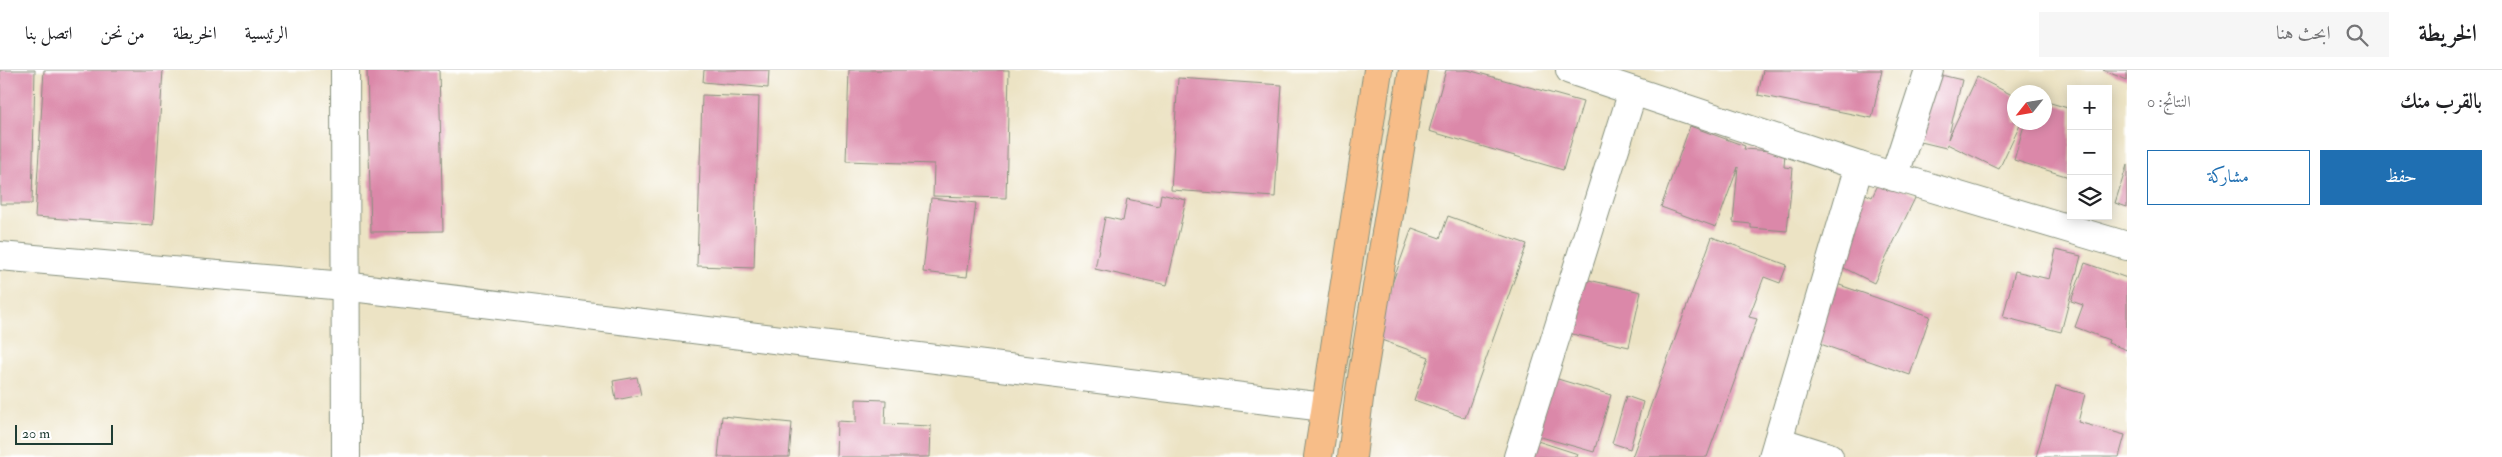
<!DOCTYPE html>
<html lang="ar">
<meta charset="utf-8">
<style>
body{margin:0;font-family:"IM FELL Double Pica",Amiri,serif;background:#f6f6f6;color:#202124;direction:rtl}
.controls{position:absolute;right:15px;top:15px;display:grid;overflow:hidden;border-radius:0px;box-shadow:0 2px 12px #0003}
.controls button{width:45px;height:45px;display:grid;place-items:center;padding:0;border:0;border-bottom:1px solid #e0e0e0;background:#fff;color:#202124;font:25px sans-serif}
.compass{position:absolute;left:2007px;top:15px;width:45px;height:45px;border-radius:50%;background:#fff;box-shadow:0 2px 12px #0003;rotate:239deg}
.scale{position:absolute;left:15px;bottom:12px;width:98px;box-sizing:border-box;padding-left:5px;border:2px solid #1f3d34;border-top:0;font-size:14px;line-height:18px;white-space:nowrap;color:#1f3d34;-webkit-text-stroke:4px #fff;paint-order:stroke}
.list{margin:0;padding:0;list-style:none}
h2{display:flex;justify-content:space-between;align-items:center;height:65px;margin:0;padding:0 20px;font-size:21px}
h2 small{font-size:16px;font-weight:400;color:#757577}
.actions{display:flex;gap:10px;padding:15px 20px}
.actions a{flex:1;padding:11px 0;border:1px solid #1f6fb2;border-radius:0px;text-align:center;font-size:18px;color:#1f6fb2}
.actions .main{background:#1f6fb2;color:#fff}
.icon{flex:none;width:28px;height:28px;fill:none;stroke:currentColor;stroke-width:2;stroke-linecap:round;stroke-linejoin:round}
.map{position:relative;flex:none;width:2127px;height:387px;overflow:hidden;direction:ltr}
header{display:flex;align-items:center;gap:30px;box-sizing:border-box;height:70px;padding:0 25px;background:#fff;border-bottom:1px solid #e0e0e0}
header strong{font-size:24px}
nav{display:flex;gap:28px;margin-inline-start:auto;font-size:18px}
.search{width:350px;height:45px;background:#f6f6f6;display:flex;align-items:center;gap:12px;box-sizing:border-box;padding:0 18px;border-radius:0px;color:#757577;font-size:19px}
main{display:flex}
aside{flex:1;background:#fff}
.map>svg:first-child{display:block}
</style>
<header>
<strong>الخريطة</strong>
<div class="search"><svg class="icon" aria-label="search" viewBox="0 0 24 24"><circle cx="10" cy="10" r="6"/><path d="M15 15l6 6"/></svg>ابحث هنا</div>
<nav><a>الرئيسية</a><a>الخريطة</a><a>من نحن</a><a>اتصل بنا</a></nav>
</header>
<main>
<aside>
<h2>بالقرب منك<small>النتائج: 0</small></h2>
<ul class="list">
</ul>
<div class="actions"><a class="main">حفظ</a><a>مشاركة</a></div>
</aside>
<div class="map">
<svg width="2127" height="387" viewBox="0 0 2127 387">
<rect width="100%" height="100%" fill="#fff"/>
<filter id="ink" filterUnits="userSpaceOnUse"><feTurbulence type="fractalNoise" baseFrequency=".02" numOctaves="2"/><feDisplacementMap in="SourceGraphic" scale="10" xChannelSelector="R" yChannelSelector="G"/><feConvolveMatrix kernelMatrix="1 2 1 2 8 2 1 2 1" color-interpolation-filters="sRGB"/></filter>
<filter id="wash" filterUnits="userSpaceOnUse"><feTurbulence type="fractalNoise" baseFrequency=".0096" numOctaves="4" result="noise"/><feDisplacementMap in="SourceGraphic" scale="20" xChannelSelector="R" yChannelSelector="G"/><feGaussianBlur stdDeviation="1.12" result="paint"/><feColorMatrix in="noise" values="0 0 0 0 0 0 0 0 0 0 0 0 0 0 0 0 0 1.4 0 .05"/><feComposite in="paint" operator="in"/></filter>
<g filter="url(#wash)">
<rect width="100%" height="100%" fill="#ece3c4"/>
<g id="blocks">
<!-- building -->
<g fill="#db88a9">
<polygon points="0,0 35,0 32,134 0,134"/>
<polygon points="44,0 163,0 153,155 35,147"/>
<polygon points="367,0 439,0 443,161 371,162"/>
<polygon points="704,0 769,0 768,18 703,12"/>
<polygon points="849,0 1009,0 1006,128 933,126 934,94 846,91"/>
<polygon points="1446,0 1468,0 1583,32 1563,100 1429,61"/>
<polygon points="1763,0 1882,0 1872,48 1758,25"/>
<polygon points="1920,0 1962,10 1948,69 1977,7 2014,26 2014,52 2021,52 1999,99 1947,74 1946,78 1900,67"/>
<polygon points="2103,0 2127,0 2127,10"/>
<polygon points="1178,8 1282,15 1275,127 1171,120"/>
<polygon points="702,25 759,27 754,198 697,196"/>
<polygon points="2044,31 2071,39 2069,107 2014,90 2025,52 2044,52"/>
<polygon points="1690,56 1745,76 1744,79 1785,82 1784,97 1793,98 1787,161 1751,158 1751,154 1733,152 1738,97 1716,157 1661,137"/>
<polygon points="2127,95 2127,137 2115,133"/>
<polygon points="1881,109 1916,126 1874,213 1824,188 1857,120 1872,127"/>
<polygon points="1161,124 1186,130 1167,215 1095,199 1105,147 1123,151 1127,129 1159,136"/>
<polygon points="931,128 976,133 967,207 923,202"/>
<polygon points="1448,146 1527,174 1465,348 1414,330 1429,287 1373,267 1412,158 1440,168"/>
<polygon points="1712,167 1787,195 1780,213 1764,207 1749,247 1757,249 1707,387 1632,387"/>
<polygon points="2056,180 2081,186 2061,262 2003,247 2015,201 2049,209"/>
<polygon points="2085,193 2127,208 2127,280 2108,273 2109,270 2075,257 2083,235 2071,231"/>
<polygon points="1567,205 1641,222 1629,277 1555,260"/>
<polygon points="1822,209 1930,246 1910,305 1803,268"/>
<polygon points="637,307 641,325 616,330 613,311"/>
<polygon points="1551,307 1611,325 1594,382 1534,365"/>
<polygon points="2056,316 2085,324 2078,352 2125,365 2119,387 2036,387"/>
<polygon points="1626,326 1643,332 1630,379 1612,373"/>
<polygon points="856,329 886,330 885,354 931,356 930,387 836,387 837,351 856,352"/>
<polygon points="722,346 792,353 789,387 718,387"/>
<polygon points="1525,367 1578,384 1577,387 1518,387"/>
</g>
</g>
</g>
<g filter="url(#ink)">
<use href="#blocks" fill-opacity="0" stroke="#86907c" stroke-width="1"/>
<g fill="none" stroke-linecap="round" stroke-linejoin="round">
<defs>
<g id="minor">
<polyline points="345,0 346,387"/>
<polyline points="1570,0 1859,96 2127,176"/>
<polyline points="1894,107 1929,0"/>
<polyline points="0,186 344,216 1324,337"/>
<polyline points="1778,371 1829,387"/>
<polyline points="1518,387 1633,21"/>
<polyline points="1773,387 1859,96"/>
</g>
<g id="major">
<polyline points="1318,387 1378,0"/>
<polyline points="1352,387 1360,320 1413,0"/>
</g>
</defs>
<!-- minor casing -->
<use href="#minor" stroke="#86907c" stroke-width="30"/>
<!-- major casing -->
<use href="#major" stroke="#86907c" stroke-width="30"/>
<!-- minor -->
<use href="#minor" stroke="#fff" stroke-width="28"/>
<!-- major -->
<use href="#major" stroke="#f7bd88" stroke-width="28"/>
</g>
</g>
</svg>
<div class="controls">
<button>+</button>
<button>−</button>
<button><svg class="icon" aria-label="layers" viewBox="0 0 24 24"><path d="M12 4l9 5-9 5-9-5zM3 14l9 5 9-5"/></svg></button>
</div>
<svg class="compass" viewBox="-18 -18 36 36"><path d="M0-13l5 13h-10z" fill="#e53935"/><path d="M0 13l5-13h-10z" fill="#757577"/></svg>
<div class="scale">20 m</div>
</div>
</main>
